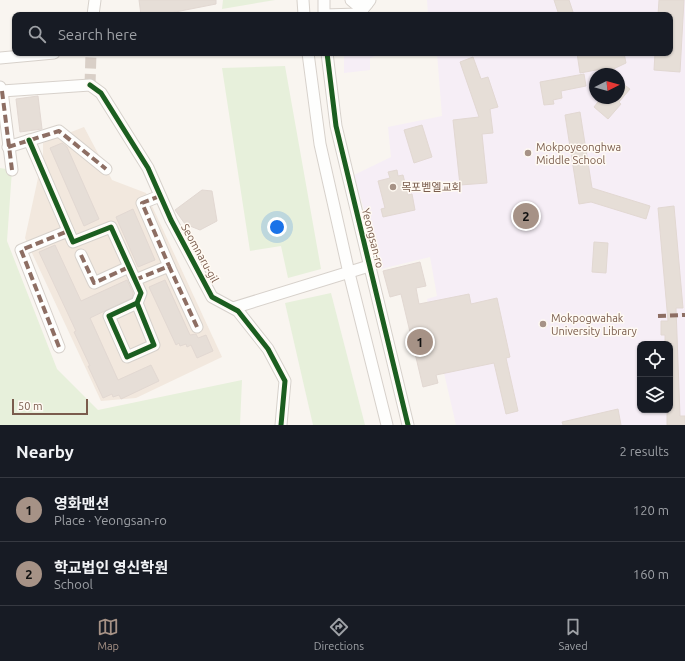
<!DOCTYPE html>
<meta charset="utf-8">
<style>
body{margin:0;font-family:Ubuntu,"Noto Sans KR",sans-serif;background:#20242c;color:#f1f3f6}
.controls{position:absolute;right:12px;bottom:12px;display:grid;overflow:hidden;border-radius:8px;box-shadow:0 1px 3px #0004}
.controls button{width:36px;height:36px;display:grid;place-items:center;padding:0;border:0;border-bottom:1px solid #363941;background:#171b24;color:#f1f3f6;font:20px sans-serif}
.compass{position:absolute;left:589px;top:68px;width:36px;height:36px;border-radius:50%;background:#171b24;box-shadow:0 1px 3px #0004;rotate:84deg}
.scale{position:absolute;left:12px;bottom:10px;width:76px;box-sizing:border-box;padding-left:4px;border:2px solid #7a5c4d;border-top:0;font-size:11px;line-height:14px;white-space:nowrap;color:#7a5c4d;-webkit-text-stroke:3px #fffaf3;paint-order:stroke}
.you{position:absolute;left:277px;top:227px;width:14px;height:14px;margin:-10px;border:3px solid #fff;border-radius:50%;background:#1a73e8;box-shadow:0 0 0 6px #1a73e833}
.badge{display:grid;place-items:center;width:26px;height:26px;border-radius:50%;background:#a69286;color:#111;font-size:13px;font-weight:700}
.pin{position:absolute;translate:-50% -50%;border:2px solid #fff;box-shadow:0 1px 4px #0006}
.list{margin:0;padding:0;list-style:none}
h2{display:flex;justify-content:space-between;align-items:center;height:52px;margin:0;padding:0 16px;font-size:17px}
h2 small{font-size:13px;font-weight:400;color:#9ea1a6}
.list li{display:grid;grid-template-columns:26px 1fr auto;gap:12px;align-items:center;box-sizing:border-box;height:64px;padding:0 16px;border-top:1px solid #363941}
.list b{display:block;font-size:15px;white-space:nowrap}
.list p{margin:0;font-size:13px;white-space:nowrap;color:#9ea1a6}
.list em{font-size:13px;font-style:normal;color:#9ea1a6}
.icon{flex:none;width:22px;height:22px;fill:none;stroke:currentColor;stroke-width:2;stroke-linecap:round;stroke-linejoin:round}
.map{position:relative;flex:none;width:685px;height:425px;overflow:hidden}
.search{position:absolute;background:#171b24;box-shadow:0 1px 3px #0004;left:12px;right:12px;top:12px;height:44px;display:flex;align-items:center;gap:10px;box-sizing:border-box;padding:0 14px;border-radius:8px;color:#9ea1a6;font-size:15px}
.sheet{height:180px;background:#171b24}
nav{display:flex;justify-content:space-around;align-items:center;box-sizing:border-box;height:56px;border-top:1px solid #363941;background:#171b24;font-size:11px;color:#9ea1a6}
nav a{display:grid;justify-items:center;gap:2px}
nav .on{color:#a69286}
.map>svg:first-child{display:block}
</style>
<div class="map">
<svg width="685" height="425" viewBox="0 0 685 425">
<rect width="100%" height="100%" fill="#f9f5f0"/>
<!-- residential -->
<polygon fill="#f2e8de" points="84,127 112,180 146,193 222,357 136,398 101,401 25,238 43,155 43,143"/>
<!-- education -->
<g fill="#f6eef6" fill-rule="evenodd">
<path d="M427,0H685V425H456L427,299L437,296L430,257L381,269L354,175L391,157L388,127L442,116L437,53H670V15H403L428,14ZM595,74H619V98H595ZM640,344H670V410H640Z"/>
<polygon points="344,53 383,53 370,58 370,70 344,73"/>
</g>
<!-- green -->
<g fill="#e7f0db">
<polygon points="223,0 275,0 222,9"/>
<polygon points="285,66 321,269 288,278 281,246 250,251 222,68"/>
<polygon points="0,168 12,170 7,241 57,369 98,410 242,380 240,425 0,425"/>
<polygon points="331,293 365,425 313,425 285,303"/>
</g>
<!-- building -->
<g fill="#e6ded7" stroke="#e2d8d2">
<polygon points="139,0 216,0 216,4 160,15 141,15"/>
<polygon points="554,0 569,0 574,15 559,15"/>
<polygon points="659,0 684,0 680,72 654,70 655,53 670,53 670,15 658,15"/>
<polygon points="577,53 624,53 626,63 607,72 607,68 580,73"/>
<polygon points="473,57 481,79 488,77 498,107 490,109 493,133 482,134 487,183 460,185 453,120 479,117 460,62"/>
<polygon points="584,74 586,86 561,91 562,98 553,100 554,104 544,105 540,82"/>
<polygon points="623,84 630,89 619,102 621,104 608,119 594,107 601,98 619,98 619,89"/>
<polygon points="38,96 42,129 20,132 16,99"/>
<polygon points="580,112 592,188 650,206 646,219 591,202 579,204 565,115"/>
<polygon points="422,125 432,157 414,163 404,130"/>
<polygon points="62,143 67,147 99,219 84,226 50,148"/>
<polygon points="397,170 398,176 403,175 408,195 412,194 415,210 383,217 381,209 385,208 378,181 390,178 388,172"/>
<polygon points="202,190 212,191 217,221 200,230 185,224 175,210"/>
<polygon points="674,206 683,308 676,308 680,416 685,416 685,425 667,425 667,410 670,410 670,344 665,344 665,335 661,335 661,321 668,321 658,208"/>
<polygon points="133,209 155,260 138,267 116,217"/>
<polygon points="594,242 608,243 606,273 592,272"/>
<polygon points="55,245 81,301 127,280 133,293 132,298 90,318 118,380 151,365 159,381 121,399 119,395 113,397 112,394 103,398 88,366 90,366 74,332 76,331 39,252"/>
<polygon points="420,262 426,286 416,288 419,304 469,294 471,304 497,298 510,357 506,358 518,411 506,414 494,363 436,375 438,383 423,387 401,294 390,297 383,271"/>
<polygon points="165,280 190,335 196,334 198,338 206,335 213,351 197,358 191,345 187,347 186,344 180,346 179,343 176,345 149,287"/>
<polygon points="618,409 621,425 563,425 562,422"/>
</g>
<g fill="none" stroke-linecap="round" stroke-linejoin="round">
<!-- minor-tunnel -->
<polyline stroke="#d9cfc7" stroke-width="11" stroke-dasharray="11 5.5" stroke-linecap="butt" points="90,85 91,53"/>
<defs>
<g id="minor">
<polyline points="303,0 304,15"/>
<polyline points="324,0 324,15"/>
<polyline points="351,0 357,5 367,4"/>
<polyline points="93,15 95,0"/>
<polyline points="324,15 359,14 370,0"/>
<polyline points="308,53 320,144 349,273 387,425"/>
<polyline points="327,53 336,126 408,425"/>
<polyline points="0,58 54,53"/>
<polyline points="0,87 2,91 90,85 101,93 148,168 171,220 212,297 238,311 268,349 285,381 281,425"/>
<polyline points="2,91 12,170"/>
<polyline points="29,140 73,242 111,227 141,293 137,303 154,345 127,357 109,316 137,303"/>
<polyline points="8,147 59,131 106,169"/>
<polyline points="160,196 142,203 169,266"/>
<polyline points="81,255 94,283 129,267"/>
<polyline points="135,280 169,266 197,327"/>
<polyline points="233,308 369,266"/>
<polyline points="59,347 21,250 68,231"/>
</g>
</defs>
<!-- minor casing -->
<use href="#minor" stroke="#d7d1cb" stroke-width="13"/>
<!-- minor -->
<use href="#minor" stroke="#fefefd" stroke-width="11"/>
<!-- quiet -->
<g stroke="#8d6e63" stroke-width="4" stroke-dasharray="8 4" stroke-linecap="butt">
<polyline points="2,91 12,170"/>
<polyline points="8,147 59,131 106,169"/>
<polyline points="160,196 142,203 169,266"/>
<polyline points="81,255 94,283 129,267"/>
<polyline points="135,280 169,266 197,327"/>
<polyline points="658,316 685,315"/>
<polyline points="59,347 21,250 68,231"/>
</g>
<defs>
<g id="cycleway">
<polyline points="327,53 336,126 408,425"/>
<polyline points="90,85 101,93 148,168 171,220 212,297 238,311 268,349 285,381 281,425"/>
<polyline points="29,140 73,242 111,227 141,293 137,303 154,345 127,357 109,316 137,303"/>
</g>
</defs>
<!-- cycleway casing -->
<use href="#cycleway" stroke="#fffaf3" stroke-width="8"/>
<!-- cycleway -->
<use href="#cycleway" stroke="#1b5e20" stroke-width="5"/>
</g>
<!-- markers -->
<g fill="#a69286" stroke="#fffaf3" stroke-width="1.5">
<circle cx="528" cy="153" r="4"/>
<circle cx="393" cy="187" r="4"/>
<circle cx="543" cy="324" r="4"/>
</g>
<g text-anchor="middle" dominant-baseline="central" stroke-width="3" stroke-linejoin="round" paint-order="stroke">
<!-- poi labels -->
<g font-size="11" fill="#7a5c4d" stroke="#fffaf3" text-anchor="start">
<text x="536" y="147">Mokpoyeonghwa<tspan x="536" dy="13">Middle School</tspan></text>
<text x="401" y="187">목포벧엘교회</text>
<text x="551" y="318">Mokpogwahak<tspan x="551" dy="13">University Library</tspan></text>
</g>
<!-- street labels -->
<g font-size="11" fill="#7a5c4d" stroke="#fffaf3">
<text transform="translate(373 238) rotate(76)">Yeongsan-ro</text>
<text transform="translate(200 253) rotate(61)">Seomnaru-gil</text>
</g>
</g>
</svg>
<div class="controls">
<button><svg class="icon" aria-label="locate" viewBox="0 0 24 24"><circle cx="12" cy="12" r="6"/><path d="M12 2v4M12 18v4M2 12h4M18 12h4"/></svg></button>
<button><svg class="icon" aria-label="layers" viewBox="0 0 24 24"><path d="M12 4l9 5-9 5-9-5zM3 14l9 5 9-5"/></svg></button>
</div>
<svg class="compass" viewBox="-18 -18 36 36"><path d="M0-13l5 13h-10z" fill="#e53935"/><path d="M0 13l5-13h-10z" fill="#9ea1a6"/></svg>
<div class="scale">50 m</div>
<div class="you"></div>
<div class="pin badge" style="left:420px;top:342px">1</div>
<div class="pin badge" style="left:526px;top:216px">2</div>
<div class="search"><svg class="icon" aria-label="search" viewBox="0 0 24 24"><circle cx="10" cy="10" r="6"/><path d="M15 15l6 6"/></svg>Search here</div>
</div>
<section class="sheet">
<h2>Nearby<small>2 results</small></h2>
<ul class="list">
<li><span class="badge">1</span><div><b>영화맨션</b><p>Place · Yeongsan-ro</p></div><em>120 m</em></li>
<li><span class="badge">2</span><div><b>학교법인 영신학원</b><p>School</p></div><em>160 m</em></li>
</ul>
</section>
<nav>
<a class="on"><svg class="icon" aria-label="map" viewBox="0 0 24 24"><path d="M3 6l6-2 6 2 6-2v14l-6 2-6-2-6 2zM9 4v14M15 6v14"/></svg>Map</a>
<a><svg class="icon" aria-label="directions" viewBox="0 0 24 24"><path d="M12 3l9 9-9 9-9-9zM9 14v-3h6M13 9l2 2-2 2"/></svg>Directions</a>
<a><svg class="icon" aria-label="saved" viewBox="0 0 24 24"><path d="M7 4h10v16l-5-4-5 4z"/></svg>Saved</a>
</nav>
